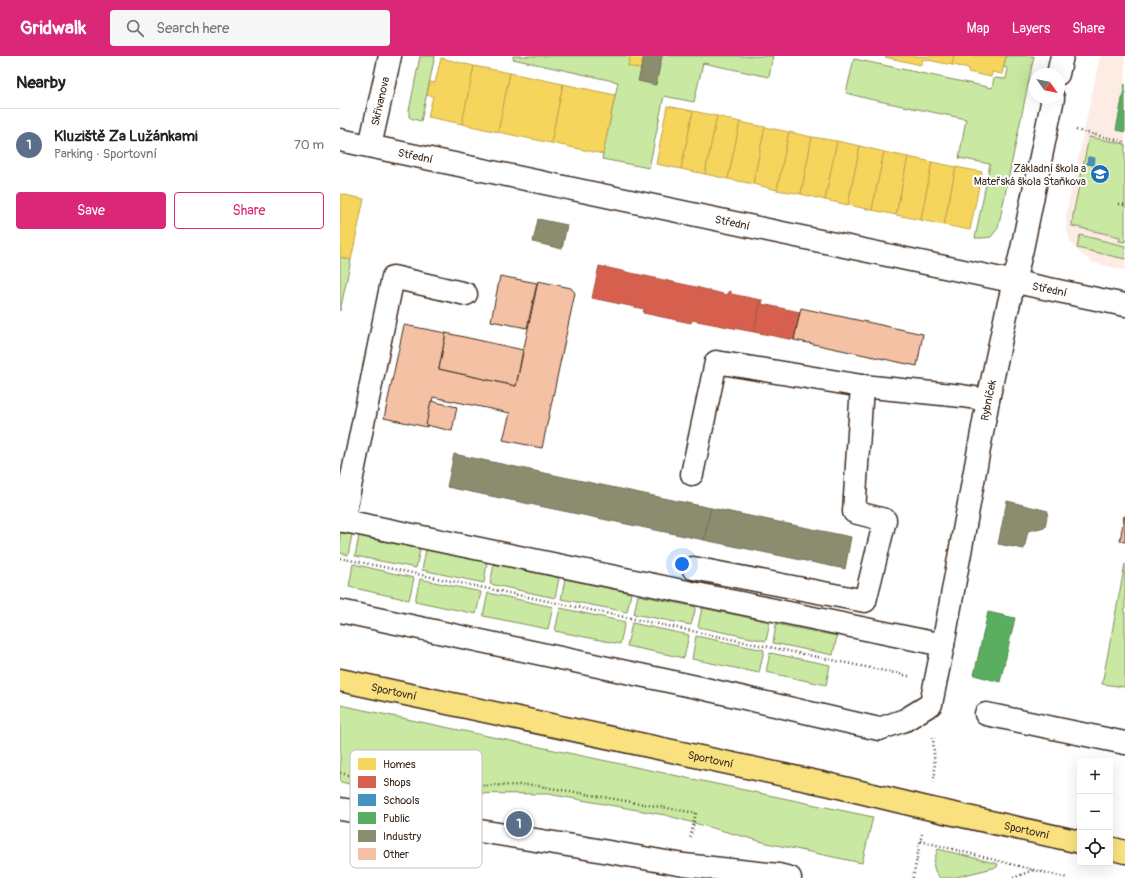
<!DOCTYPE html>
<meta charset="utf-8">
<style>
body{margin:0;font-family:Pangolin,sans-serif;background:#f6f6f6;color:#222}
.controls{position:absolute;right:12px;bottom:12px;display:grid;overflow:hidden;border-radius:4px;box-shadow:0 4px 16px #0002}
.controls button{width:36px;height:36px;display:grid;place-items:center;padding:0;border:0;border-bottom:1px solid #e0e0e0;background:#fff;color:#222;font:20px sans-serif}
.compass{position:absolute;left:689px;top:12px;width:36px;height:36px;border-radius:50%;background:#fff;box-shadow:0 4px 16px #0002;rotate:123deg}
.you{position:absolute;left:342px;top:508px;width:14px;height:14px;margin:-10px;border:3px solid #fff;border-radius:50%;background:#1a73e8;box-shadow:0 0 0 6px #1a73e833}
.badge{display:grid;place-items:center;width:26px;height:26px;border-radius:50%;background:#db2777;color:#fff;font-size:13px;font-weight:700}
.pin{position:absolute;translate:-50% -50%;border:2px solid #fff;box-shadow:0 1px 4px #0006}
.list{margin:0;padding:0;list-style:none}
h2{display:flex;justify-content:space-between;align-items:center;height:52px;margin:0;padding:0 16px;font-size:17px}
h2 small{font-size:13px;font-weight:400;color:#767676}
.list li{display:grid;grid-template-columns:26px 1fr auto;gap:12px;align-items:center;box-sizing:border-box;height:72px;padding:0 16px;border-top:1px solid #e0e0e0}
.list b{display:block;font-size:15px;white-space:nowrap}
.list p{margin:0;font-size:13px;white-space:nowrap;color:#767676}
.list em{font-size:13px;font-style:normal;color:#767676}
.actions{display:flex;gap:8px;padding:12px 16px}
.actions a{flex:1;padding:9px 0;border:1px solid #db2777;border-radius:4px;text-align:center;font-size:14px;color:#db2777}
.actions .main{background:#db2777;color:#fff}
.icon{flex:none;width:22px;height:22px;fill:none;stroke:currentColor;stroke-width:2;stroke-linecap:round;stroke-linejoin:round}
.map{position:relative;flex:none;width:785px;height:822px;overflow:hidden}
header{display:flex;align-items:center;gap:24px;box-sizing:border-box;height:56px;padding:0 20px;background:#db2777;color:#fff}
header strong{font-size:19px}
nav{display:flex;gap:22px;margin-inline-start:auto;font-size:14px}
.search{width:280px;height:36px;background:#f6f6f6;display:flex;align-items:center;gap:10px;box-sizing:border-box;padding:0 14px;border-radius:4px;color:#767676;font-size:15px}
main{display:flex}
aside{flex:1;background:#fff}
.map>svg:first-child{display:block}
</style>
<header>
<strong>Gridwalk</strong>
<div class="search"><svg class="icon" aria-label="search" viewBox="0 0 24 24"><circle cx="10" cy="10" r="6"/><path d="M15 15l6 6"/></svg>Search here</div>
<nav><a>Map</a><a>Layers</a><a>Share</a></nav>
</header>
<main>
<aside>
<h2>Nearby<small></small></h2>
<ul class="list">
<li><span class="badge" style="background:#5c6f8a">1</span><div><b>Kluziště Za Lužánkami</b><p>Parking · Sportovní</p></div><em>70 m</em></li>
</ul>
<div class="actions"><a class="main">Save</a><a>Share</a></div>
</aside>
<div class="map">
<svg width="785" height="822" viewBox="0 0 785 822">
<rect width="100%" height="100%" fill="#fff"/>
<filter id="ink" filterUnits="userSpaceOnUse"><feTurbulence type="fractalNoise" baseFrequency=".025" numOctaves="2"/><feDisplacementMap in="SourceGraphic" scale="8" xChannelSelector="R" yChannelSelector="G"/><feConvolveMatrix kernelMatrix="1 2 1 2 8 2 1 2 1" color-interpolation-filters="sRGB"/></filter>
<g filter="url(#ink)">
<!-- built -->
<polygon fill="#fcece4" points="760,0 785,0 785,214 754,207 743,200 736,193 730,185 727,175 726,159"/>
<!-- green -->
<g fill="#c9e9a2" stroke="#828a60">
<polygon points="80,0 95,0 81,65 73,63 69,61 69,55"/>
<polygon points="173,0 433,0 429,21 363,7 354,46 324,40 309,112 262,103 278,26 173,3"/>
<polygon points="666,0 694,0 658,172 651,181 642,182 635,182 650,108 619,102 626,63 529,43 506,37 514,3 652,32 654,22 666,23 668,13 664,11"/>
<polygon points="749,81 785,88 785,186 779,185 780,181 732,170 733,159"/>
<polygon points="740,179 785,190 785,203 737,192"/>
<polygon points="0,201 11,204 0,255"/>
<polygon points="0,476 12,479 8,499 0,497"/>
<polygon points="19,480 80,493 76,512 15,500"/>
<polygon points="86,494 147,506 144,527 82,514"/>
<polygon points="13,508 74,522 69,544 9,531"/>
<polygon points="154,508 219,522 215,542 150,528"/>
<polygon points="785,508 785,631 762,628"/>
<polygon points="80,523 141,536 136,558 75,545"/>
<polygon points="225,523 291,537 287,556 221,543"/>
<polygon points="148,537 213,551 208,573 143,560"/>
<polygon points="298,539 356,551 351,569 294,558"/>
<polygon points="220,552 285,566 280,588 215,575"/>
<polygon points="362,552 430,566 426,585 358,571"/>
<polygon points="292,567 349,579 344,602 287,590"/>
<polygon points="436,568 497,580 493,599 433,587"/>
<polygon points="356,580 424,594 419,617 352,603"/>
<polygon points="430,597 490,609 486,629 426,616"/>
<polygon points="0,649 533,761 522,807 427,787 325,759 208,738 56,737 0,726"/>
<path d="M598,793L658,808L657,811L613,822H600C590,811 594,805 598,793Z"/>
</g>
<!-- homes -->
<g fill="#f6d55c" stroke="#bea249">
<polygon points="290,0 304,0 300,13 288,10"/>
<polygon points="546,0 614,0 612,9 583,3 581,9 545,1"/>
<polygon points="614,0 666,0 662,18 652,16 651,21 628,16 629,12 612,9"/>
<polygon points="101,2 134,10 122,68 88,61 93,40 87,39 90,26 95,27"/>
<polygon points="134,10 170,17 158,76 122,68"/>
<polygon points="170,17 223,28 211,87 158,76"/>
<polygon points="223,28 275,39 263,98 211,87"/>
<polygon points="327,50 353,55 341,113 316,108"/>
<polygon points="353,55 377,60 365,118 341,113"/>
<polygon points="377,60 400,66 388,123 365,118"/>
<polygon points="400,66 425,71 413,128 388,123"/>
<polygon points="425,71 449,76 437,134 413,128"/>
<polygon points="449,76 472,81 461,138 437,134"/>
<polygon points="472,81 497,85 485,144 461,138"/>
<polygon points="497,85 520,90 508,149 485,144"/>
<polygon points="520,90 544,96 532,154 508,149"/>
<polygon points="544,96 568,101 556,159 532,154"/>
<polygon points="568,101 592,106 581,164 556,159"/>
<polygon points="592,106 616,111 604,169 581,164"/>
<polygon points="616,111 642,116 630,174 604,169"/>
<polygon points="0,138 24,143 11,204 0,201"/>
</g>
<!-- shops -->
<g fill="#d6604d" stroke="#a8503f">
<polygon points="259,210 356,231 387,239 389,235 391,235 391,238 421,244 414,276 352,264 351,267 303,257 304,253 252,242"/>
<polygon points="421,244 423,244 422,248 460,256 454,284 414,276"/>
</g>
<!-- schools -->
<polygon fill="#4393c3" stroke="#417492" points="748,101 755,102 754,109 747,108"/>
<!-- public -->
<g fill="#5aae61" stroke="#51864d">
<polygon points="785,28 785,76 776,74"/>
<polygon points="648,556 675,562 660,626 634,619"/>
</g>
<!-- industry -->
<g fill="#8c8c6e" stroke="#746f56">
<polygon points="304,0 322,0 316,29 298,25"/>
<polygon points="198,163 227,169 222,193 193,186"/>
<polygon points="114,398 371,452 364,484 107,431"/>
<polygon points="667,445 708,455 705,471 688,475 684,493 658,488"/>
<polygon points="371,452 511,481 505,513 364,484"/>
</g>
<!-- building -->
<g fill="#f4c1a5" stroke="#3b2a1e">
<polygon points="160,220 197,227 187,272 151,265"/>
<polygon points="198,225 231,232 235,237 202,392 163,384 170,357 93,341 87,371 44,362 64,269 106,277 99,313 176,330"/>
<polygon points="461,252 583,278 577,310 454,284"/>
<polygon points="106,277 183,294 176,330 99,313"/>
<polygon points="91,345 117,351 112,375 86,369"/>
<polygon points="784,460 785,460 785,486 780,485"/>
</g>
<g fill="none" stroke-linecap="round" stroke-linejoin="round">
<defs>
<g id="minor">
<polyline points="718,18 722,0"/>
<path id="s1" d="M0,84L785,249"/>
<path id="s2" d="M30,90L50,0"/>
<polyline points="352,418 376,306 522,330 622,340 648,344"/>
<polyline points="0,464 603,589"/>
<polyline points="3,465 53,221 126,238"/>
<polyline points="353,512 525,545 545,464 514,456 522,330"/>
<path id="s3" d="M0,555L361,632L539,673L565,664L591,648L603,589L648,344L666,259L682,193L713,42"/>
<polyline points="646,658 785,687"/>
<polyline points="0,753 240,791 344,809 438,819 450,822"/>
</g>
<g id="major">
<path id="s4" d="M0,624L491,729L587,752L740,786"/>
<polyline points="770,792 785,796"/>
</g>
</defs>
<!-- minor casing -->
<use href="#minor" stroke="#3b2a1e" stroke-width="25"/>
<!-- major casing -->
<use href="#major" stroke="#3b2a1e" stroke-width="25"/>
<!-- path -->
<g stroke="#3b2a1e" stroke-width="2.5" stroke-dasharray="1 3" stroke-linecap="butt">
<polyline points="736,74 785,86"/>
<polyline points="779,148 785,149"/>
<polyline points="0,502 569,620"/>
<polyline points="0,717 57,730 193,729 356,757 350,783"/>
<polyline points="593,726 595,717 593,679"/>
<polyline points="581,785 694,814 728,822"/>
<polyline points="573,822 582,777"/>
<polyline points="673,822 693,814"/>
</g>
<!-- minor -->
<use href="#minor" stroke="#fff" stroke-width="22"/>
<!-- major -->
<use href="#major" stroke="#fae180" stroke-width="22"/>
</g>
</g>
<!-- icons -->
<defs>
<symbol id="school-disc" viewBox="-11 -11 22 22"><circle r="9.5" fill="#1f6fb2" stroke="#fff"/><path d="M0-5L7-2L0 1L-7-2ZM-4 1L0 2.5L4 1V4Q0 6-4 4Z" fill="#fff"/></symbol>
</defs>
<g fill-rule="evenodd">
<use href="#school-disc" x="749" y="107" width="22" height="22"/>
</g>
<g text-anchor="middle" dominant-baseline="central" stroke-width="4" stroke-linejoin="round" paint-order="stroke">
<!-- street labels -->
<g font-size="11" fill="#3b2a1e" stroke="#fff">
<text stroke="none"><textPath href="#s2" startOffset="46">Skřivanova</textPath></text>
<text stroke="none"><textPath href="#s1" startOffset="77">Střední</textPath></text>
<text stroke="none"><textPath href="#s1" startOffset="401">Střední</textPath></text>
<text stroke="none"><textPath href="#s1" startOffset="725">Střední</textPath></text>
<text stroke="none"><textPath href="#s3" startOffset="919">Rybníček</textPath></text>
<text stroke="none"><textPath href="#s4" startOffset="55">Sportovní</textPath></text>
<text stroke="none"><textPath href="#s4" startOffset="379">Sportovní</textPath></text>
<text stroke="none"><textPath href="#s4" startOffset="703">Sportovní</textPath></text>
</g>
<!-- poi labels -->
<g font-size="11" fill="#3b2a1e" stroke="#fff" text-anchor="end">
<text x="746" y="112">Základní škola a<tspan x="746" dy="13">Mateřská škola Staňkova</tspan></text>
</g>
</g>
<!-- legend -->
<rect x="10" y="694" width="132" height="118" rx="6" fill="#fff" stroke="#c4bfbc" stroke-width="1"/>
<rect x="18" y="702" width="18" height="12" fill="#f6d55c"/>
<rect x="18" y="720" width="18" height="12" fill="#d6604d"/>
<rect x="18" y="738" width="18" height="12" fill="#4393c3"/>
<rect x="18" y="756" width="18" height="12" fill="#5aae61"/>
<rect x="18" y="774" width="18" height="12" fill="#8c8c6e"/>
<rect x="18" y="792" width="18" height="12" fill="#f4c1a5"/>
<g font-size="11" fill="#3b2a1e">
<text x="43" y="712">Homes</text>
<text x="43" y="730">Shops</text>
<text x="43" y="748">Schools</text>
<text x="43" y="766">Public</text>
<text x="43" y="784">Industry</text>
<text x="43" y="802">Other</text>
</g>
</svg>
<div class="controls">
<button>+</button>
<button>−</button>
<button><svg class="icon" aria-label="locate" viewBox="0 0 24 24"><circle cx="12" cy="12" r="6"/><path d="M12 2v4M12 18v4M2 12h4M18 12h4"/></svg></button>
</div>
<svg class="compass" viewBox="-18 -18 36 36"><path d="M0-13l5 13h-10z" fill="#e53935"/><path d="M0 13l5-13h-10z" fill="#767676"/></svg>
<div class="you"></div>
<div class="pin badge" style="left:179px;top:768px;background:#5c6f8a">1</div>
</div>
</main>
